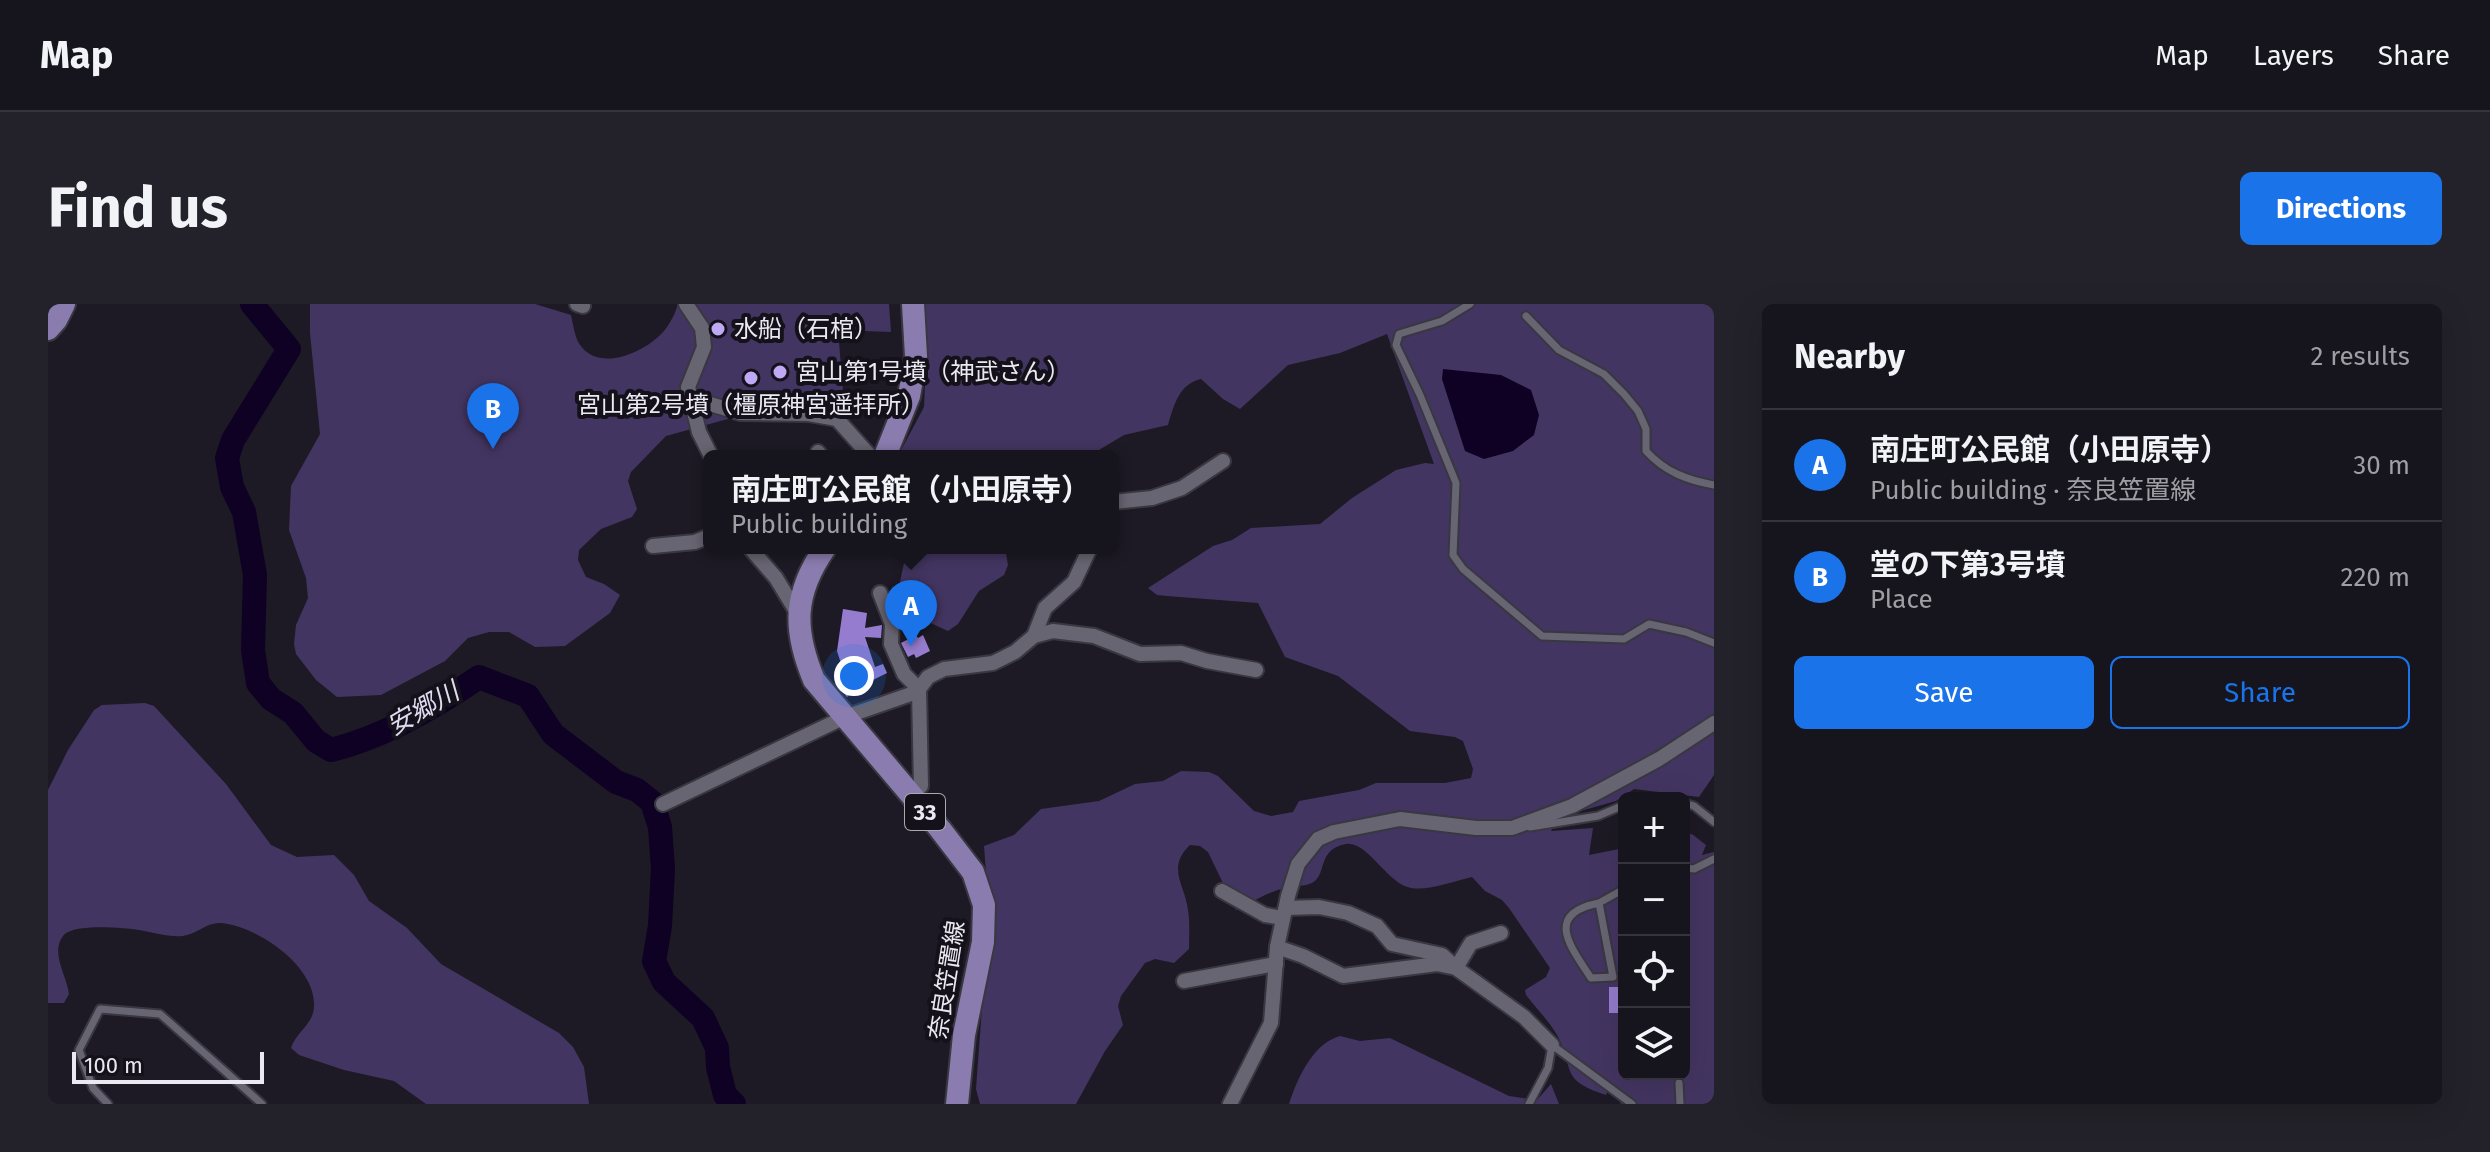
<!DOCTYPE html>
<meta charset="utf-8">
<style>
body{margin:0;font-family:"Fira Sans","Noto Sans JP",sans-serif;background:#232129;color:#f1f3f6}
.controls{position:absolute;right:24px;bottom:24px;display:grid;overflow:hidden;border-radius:12px;box-shadow:0 8px 32px #0002}
.controls button{width:72px;height:72px;display:grid;place-items:center;padding:0;border:0;border-bottom:2px solid #35333b;background:#16141c;color:#f1f3f6;font:40px sans-serif}
.scale{position:absolute;left:24px;bottom:20px;width:192px;box-sizing:border-box;padding-left:8px;border:4px solid #eae8f0;border-top:0;font-size:22px;line-height:28px;white-space:nowrap;color:#eae8f0;-webkit-text-stroke:6px #14111b;paint-order:stroke}
.you{position:absolute;left:806px;top:372px;width:28px;height:28px;margin:-20px;border:6px solid #fff;border-radius:50%;background:#1a73e8;box-shadow:0 0 0 12px #1a73e833}
.badge{display:grid;place-items:center;width:52px;height:52px;border-radius:50%;background:#1a73e8;color:#fff;font-size:26px;font-weight:700}
.pin{position:absolute;translate:-50% -66px;filter:drop-shadow(0 2px 4px #0008)}
.pin::after{content:'';position:absolute;top:42px;width:28px;height:24px;background:inherit;clip-path:polygon(0 0,100% 0,50% 100%)}
.popup{position:absolute;left:655px;top:146px;width:416px;height:104px;box-sizing:border-box;display:grid;place-content:center;border-radius:12px;background:#16141c;filter:drop-shadow(0 2px 6px #0005);font-size:26px;white-space:nowrap;color:#9e9ea3}
.popup b{font-size:30px;color:#f1f3f6}
.popup::after{content:'';position:absolute;left:50%;top:100%;margin-left:-16px;border:16px solid transparent;border-top-color:#16141c}
.list{margin:0;padding:0;list-style:none}
h2{display:flex;justify-content:space-between;align-items:center;height:104px;margin:0;padding:0 32px;font-size:34px}
h2 small{font-size:26px;font-weight:400;color:#9e9ea3}
.list li{display:grid;grid-template-columns:52px 1fr auto;gap:24px;align-items:center;box-sizing:border-box;height:112px;padding:0 32px;border-top:2px solid #35333b}
.list b{display:block;font-size:30px;white-space:nowrap}
.list p{margin:0;font-size:26px;white-space:nowrap;color:#9e9ea3}
.list em{font-size:26px;font-style:normal;color:#9e9ea3}
.actions{display:flex;gap:16px;padding:24px 32px}
.actions a{flex:1;padding:18px 0;border:2px solid #1a73e8;border-radius:12px;text-align:center;font-size:28px;color:#1a73e8}
.actions .main{background:#1a73e8;color:#fff}
.icon{flex:none;width:44px;height:44px;fill:none;stroke:currentColor;stroke-width:2;stroke-linecap:round;stroke-linejoin:round}
.map{position:relative;flex:none;width:1666px;height:800px;overflow:hidden;border-radius:12px}
header{display:flex;align-items:center;gap:48px;box-sizing:border-box;height:112px;padding:0 40px;background:#16141c;border-bottom:2px solid #35333b}
header strong{font-size:38px}
nav{display:flex;gap:44px;margin-inline-start:auto;font-size:28px}
.intro{display:flex;align-items:center;justify-content:space-between;box-sizing:border-box;height:192px;padding:0 48px}
h1{margin:0;font-size:56px}
.button{padding:20px 36px;border-radius:12px;background:#1a73e8;color:#fff;font-size:28px;font-weight:700}
main{display:flex;gap:48px;padding:0 48px}
aside{flex:1;background:#16141c;border-radius:12px;box-shadow:0 8px 32px #0002}
.map>svg:first-child{display:block}
</style>
<header>
<strong>Map</strong>
<nav><a>Map</a><a>Layers</a><a>Share</a></nav>
</header>
<div class="intro"><h1>Find us</h1><a class="button">Directions</a></div>
<main>
<div class="map">
<svg width="1666" height="800" viewBox="0 0 1666 800">
<rect width="100%" height="100%" fill="#1d1a25"/>
<!-- green -->
<g fill="#433561">
<path d="M262,0H487L523,11C525,20 527,34 532,41C552,69 597,48 615,28C622,20 627,10 630,0H841L843,28L790,26L797,111L741,98L618,132L583,168L580,177L589,205L584,213L553,225L531,246L530,256L538,273L556,280L572,291L562,309L517,342L487,343L461,328H441L420,334L397,357L333,391L289,393L268,376L248,350L246,340L248,321L260,294L258,274L241,226L243,182L272,130L262,29Z"/>
<path d="M873,0H1666V471L1651,493L1586,485L1568,497L1536,506L1515,500L1503,527L1545,524L1541,551L1576,544V770H1636V532L1644,530L1658,541L1654,551L1666,548V800H1573L1563,779L1558,791C1510,775 1528,766 1509,731C1501,717 1488,704 1478,691L1477,686L1498,673L1502,664L1461,604L1454,596L1437,587L1424,573C1406,577 1381,587 1363,584C1339,580 1320,537 1298,540C1268,546 1280,570 1264,579C1255,583 1243,582 1233,585C1218,589 1203,599 1188,606L1160,548L1152,542L1142,541C1118,564 1137,580 1140,606C1142,618 1141,632 1141,645L1126,659L1107,655L1097,659L1073,692L1070,702L1075,721L1057,747L1028,800H932L928,785L941,609L936,542L966,531L993,505L1051,497L1087,480L1115,477L1133,467L1161,468L1170,472L1206,507L1223,512L1245,508L1251,497L1311,486L1328,479H1397L1423,474L1425,465L1415,437L1407,433L1362,427L1290,372L1237,353L1210,299L1119,292L1109,291L1100,284L1165,242L1184,236L1203,224L1272,220L1304,194L1348,166L1377,159L1386,160L1339,30L1292,49L1240,61L1192,105L1175,95L1153,75C1131,80 1126,101 1120,121L1076,131L1041,152H850L876,103L878,56Z"/>
<polygon points="859,244 957,244 960,261 956,271 931,287 910,320 900,327 856,307 850,288"/>
<path d="M97,399L106,402L178,480L223,541L249,553L286,551L306,571L321,597L359,624L393,660L511,729L525,743L536,763L541,800H378L346,777L296,766L251,751L243,744C248,728 266,720 266,702C268,662 209,622 173,619C160,618 151,628 139,631C126,635 105,628 91,626C75,624 25,619 15,632C2,649 19,672 21,690L16,699H0V486L20,446L46,406L54,401Z"/>
<path d="M1292,732L1312,737L1342,734L1461,792L1489,796L1503,780L1511,800H1241C1249,775 1265,739 1292,732Z"/>
</g>
<!-- water -->
<polygon fill="#0f0124" points="1395,65 1453,71 1483,86 1491,111 1486,131 1465,147 1436,155 1417,147 1394,75"/>
<g fill="none" stroke-linecap="round" stroke-linejoin="round">
<!-- river -->
<path stroke="#0f0124" stroke-width="24" d="M204,0L241,45L185,136L179,154L184,183L196,208L207,271L205,346L210,379L223,395L245,409L268,437L283,446C336,433 386,404 431,373L480,392L505,430L568,478L589,486L604,498L612,523L615,565L612,622L606,657L616,678L655,714L669,744L670,763L677,791L686,800"/>
</g>
<!-- building -->
<g fill="#967cce">
<polygon points="795,305 819,309 817,324 834,321 833,334 817,333 827,363 835,360 839,369 821,378 819,375 799,393 788,380 797,372 789,347"/>
<polygon points="868,331 870,334 875,331 882,347 868,354 866,350 860,353 853,339"/>
<rect x="1561" y="683" width="15" height="26"/>
</g>
<g fill="none" stroke-linecap="round" stroke-linejoin="round">
<defs>
<g id="lane">
<polyline points="1422,0 1394,17 1351,30 1348,41 1372,91 1408,179 1405,251 1415,265 1494,332 1576,335 1601,320 1638,328 1666,339"/>
<path d="M1478,12L1511,46L1556,70L1576,90L1590,107L1598,125V147C1617,168 1639,176 1666,181"/>
<polyline points="1606,494 1607,494"/>
<polyline points="1636,499 1646,502 1666,518"/>
<polyline points="1482,523 1550,512 1576,501"/>
<polyline points="1636,564 1646,565 1666,555"/>
<path d="M1551,599C1495,610 1523,643 1543,674L1565,673L1551,599L1576,585"/>
<polyline points="1631,779 1632,800"/>
<polyline points="60,800 45,784 31,746 52,705 112,710 214,800"/>
<polyline points="1481,800 1500,764 1504,741 1584,800"/>
</g>
<g id="street">
<polyline points="529,0 535,2"/>
<polyline points="638,0 654,24 656,43 640,83 651,128 663,152"/>
<polyline points="642,94 692,109 761,110 789,115 822,152"/>
<polyline points="770,148 773,152"/>
<polyline points="1065,198 1104,194 1134,184 1175,157"/>
<polyline points="605,242 647,238 661,232"/>
<polyline points="702,244 728,274 751,312"/>
<polyline points="832,289 844,320 843,340 856,370 871,385 873,482 862,490"/>
<polyline points="986,332 997,304 1026,278 1042,244"/>
<polyline points="615,500 797,413 863,390 871,385 880,373 896,365 945,359 967,348 986,332 1005,327 1046,332 1092,350 1133,349 1159,357 1208,366"/>
<polyline points="1174,587 1217,611 1235,614"/>
<polyline points="1238,604 1271,603 1300,609 1329,622 1344,640 1394,651 1408,664 1423,639 1453,629"/>
<polyline points="1229,643 1255,652 1295,672 1389,660 1408,664 1476,713 1504,741"/>
<polyline points="1136,677 1228,660"/>
<polyline points="1182,800 1223,719 1229,643 1240,592 1250,560 1270,535 1286,528 1352,515 1428,524 1464,524 1524,502 1611,455 1666,419"/>
</g>
<g id="primary">
<polyline points="0,25 8,16 16,0"/>
<polyline points="837,152 861,92 868,52 865,0"/>
<path d="M777,244C745,290 745,326 766,376L892,525L925,568L936,601L935,638L916,731L909,800"/>
</g>
</defs>
<!-- lane casing -->
<use href="#lane" stroke="#393740" stroke-width="11"/>
<!-- street casing -->
<use href="#street" stroke="#393740" stroke-width="18"/>
<!-- primary casing -->
<use href="#primary" stroke="#393740" stroke-width="26"/>
<!-- lane -->
<use href="#lane" stroke="#686572" stroke-width="7"/>
<!-- street -->
<use href="#street" stroke="#686572" stroke-width="14"/>
<!-- primary -->
<use href="#primary" stroke="#8b7caf" stroke-width="22"/>
</g>
<!-- markers -->
<g fill="#bfa9f4" stroke="#14111b" stroke-width="3">
<circle cx="670" cy="25" r="8"/>
<circle cx="732" cy="68" r="8"/>
<circle cx="703" cy="74" r="8"/>
</g>
<g text-anchor="middle" dominant-baseline="central" stroke-width="8" stroke-linejoin="round" paint-order="stroke">
<!-- shield labels -->
<rect fill="#14111b" stroke="#aaa8b0" stroke-width="2" x="857" y="490" width="40" height="36" rx="6"/>
<g font-size="22" font-weight="bold" fill="#eae8f0">
<text x="877" y="508">33</text>
</g>
<!-- poi labels -->
<g font-size="24" fill="#eae8f0" stroke="#14111b" text-anchor="start">
<text x="686" y="25">水船（石棺）</text>
<text x="748" y="68">宮山第1号墳（神武さん）</text>
<text x="703" y="101" text-anchor="middle">宮山第2号墳（橿原神宮遥拝所）</text>
</g>
<!-- street labels -->
<g font-size="24" fill="#eae8f0" stroke="#14111b">
<text transform="translate(899 676) rotate(-81)">奈良笠置線</text>
</g>
<!-- water labels -->
<g font-size="26" font-style="italic" fill="#e1dcf2" stroke="#14111b">
<text transform="translate(375 405) rotate(-30)">安郷川</text>
</g>
</g>
</svg>
<div class="controls">
<button>+</button>
<button>−</button>
<button><svg class="icon" aria-label="locate" viewBox="0 0 24 24"><circle cx="12" cy="12" r="6"/><path d="M12 2v4M12 18v4M2 12h4M18 12h4"/></svg></button>
<button><svg class="icon" aria-label="layers" viewBox="0 0 24 24"><path d="M12 4l9 5-9 5-9-5zM3 14l9 5 9-5"/></svg></button>
</div>
<div class="scale">100 m</div>
<div class="you"></div>
<div class="pin badge" style="left:863px;top:342px">A</div>
<div class="popup"><b>南庄町公民館（小田原寺）</b>Public building</div>
<div class="pin badge" style="left:445px;top:145px">B</div>
</div>
<aside>
<h2>Nearby<small>2 results</small></h2>
<ul class="list">
<li><span class="badge">A</span><div><b>南庄町公民館（小田原寺）</b><p>Public building · 奈良笠置線</p></div><em>30 m</em></li>
<li><span class="badge">B</span><div><b>堂の下第3号墳</b><p>Place</p></div><em>220 m</em></li>
</ul>
<div class="actions"><a class="main">Save</a><a>Share</a></div>
</aside>
</main>
